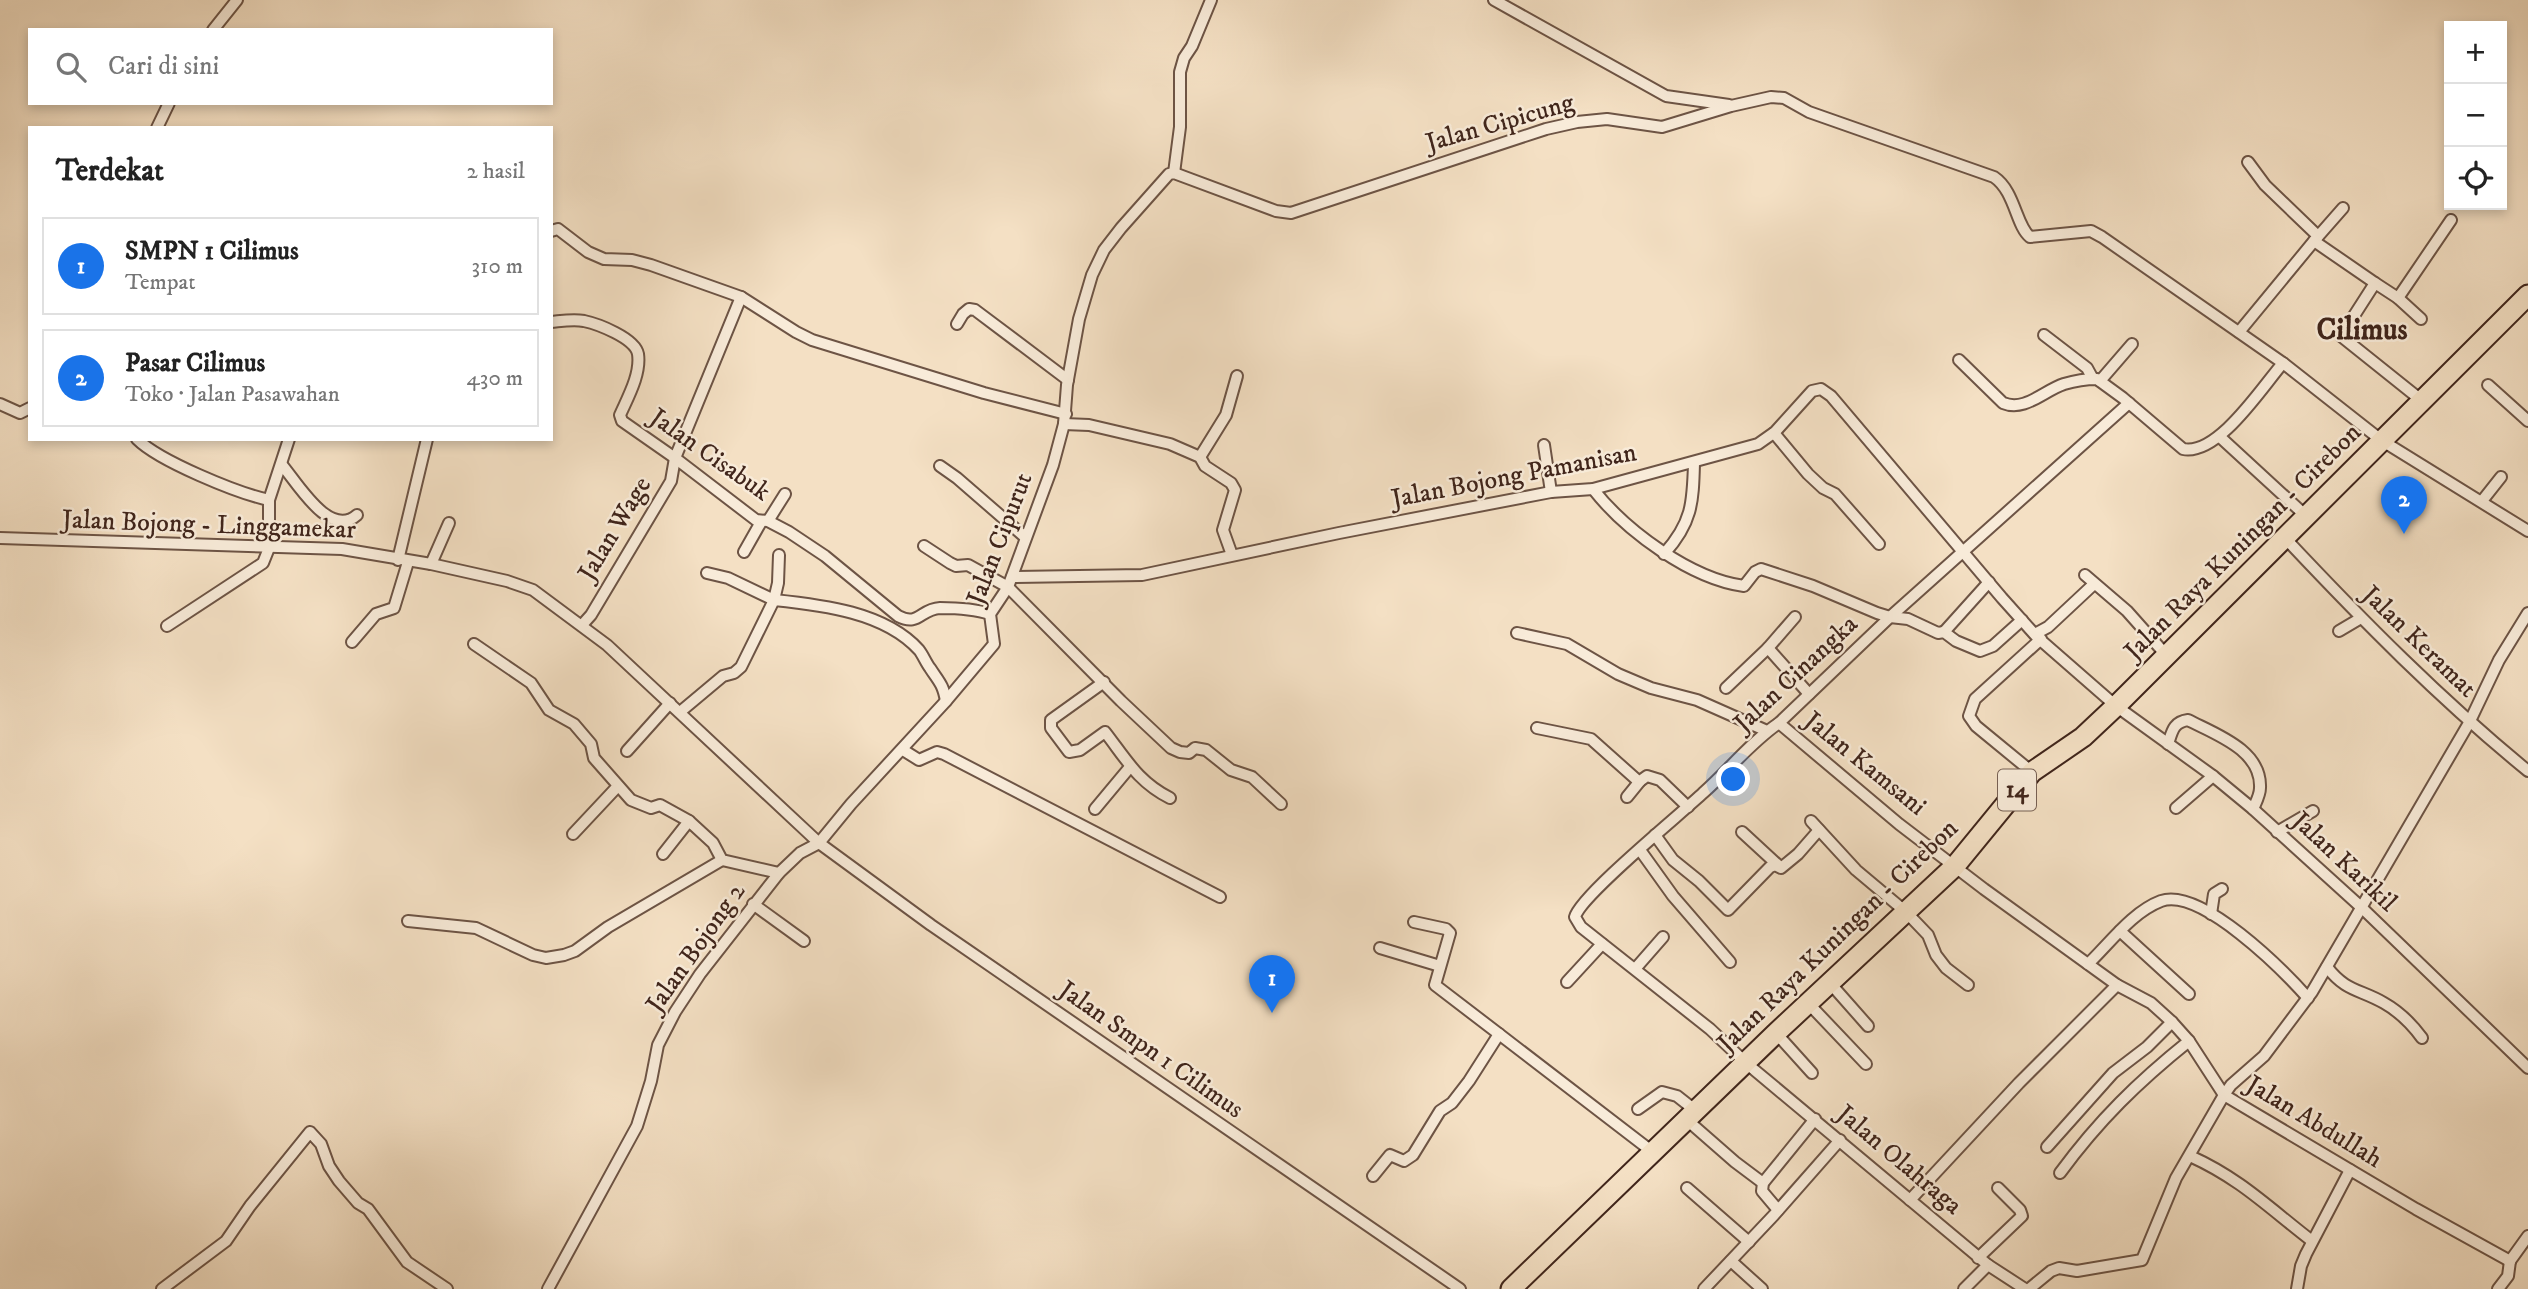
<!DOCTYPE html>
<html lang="id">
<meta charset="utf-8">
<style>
body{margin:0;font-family:"IM FELL DW Pica",serif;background:#f2f2f2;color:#222}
.controls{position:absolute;right:21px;top:21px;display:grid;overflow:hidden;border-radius:0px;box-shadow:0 4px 10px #0003}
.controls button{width:63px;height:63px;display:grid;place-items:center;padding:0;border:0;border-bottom:2px solid #e0e0e0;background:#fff;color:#222;font:35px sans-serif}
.you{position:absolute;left:1734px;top:780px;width:24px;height:24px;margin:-18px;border:5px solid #fff;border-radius:50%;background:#1a73e8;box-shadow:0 0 0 10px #1a73e833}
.badge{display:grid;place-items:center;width:46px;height:46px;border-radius:50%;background:#1a73e8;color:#fff;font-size:23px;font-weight:700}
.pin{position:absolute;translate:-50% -58px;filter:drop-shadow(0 2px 4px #0008)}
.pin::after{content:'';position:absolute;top:37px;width:24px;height:21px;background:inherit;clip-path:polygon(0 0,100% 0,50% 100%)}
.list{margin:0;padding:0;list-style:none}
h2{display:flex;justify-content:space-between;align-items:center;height:91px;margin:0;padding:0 28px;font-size:30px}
h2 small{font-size:23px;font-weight:400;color:#767676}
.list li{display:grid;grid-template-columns:46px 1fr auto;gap:21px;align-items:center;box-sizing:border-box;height:98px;margin:0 14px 14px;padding:0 14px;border:2px solid #e0e0e0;border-radius:0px}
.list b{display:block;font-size:26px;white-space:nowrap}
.list p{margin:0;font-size:23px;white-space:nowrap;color:#767676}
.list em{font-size:23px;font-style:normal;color:#767676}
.icon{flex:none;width:38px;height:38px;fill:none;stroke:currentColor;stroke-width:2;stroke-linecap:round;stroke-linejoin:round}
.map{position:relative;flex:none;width:2528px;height:1289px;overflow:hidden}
.search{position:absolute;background:#fff;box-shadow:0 4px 10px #0003;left:28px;top:28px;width:525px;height:77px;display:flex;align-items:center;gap:18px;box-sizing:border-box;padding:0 24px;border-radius:0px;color:#767676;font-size:26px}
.panel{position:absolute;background:#fff;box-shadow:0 4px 10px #0003;left:28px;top:126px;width:525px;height:315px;border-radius:0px}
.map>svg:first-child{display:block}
</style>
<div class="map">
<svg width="2528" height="1289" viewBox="0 0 2528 1289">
<rect width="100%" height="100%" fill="#f4e0c4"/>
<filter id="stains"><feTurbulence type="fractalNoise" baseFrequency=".00286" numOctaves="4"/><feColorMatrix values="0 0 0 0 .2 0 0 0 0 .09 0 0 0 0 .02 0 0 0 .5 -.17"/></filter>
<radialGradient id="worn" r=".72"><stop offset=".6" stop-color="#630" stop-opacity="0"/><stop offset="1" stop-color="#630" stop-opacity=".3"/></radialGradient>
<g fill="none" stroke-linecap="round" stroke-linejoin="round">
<defs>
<g id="minor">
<polyline points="1494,0 1666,96 1729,105"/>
<polyline points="213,30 237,0"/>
<polyline points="157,128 169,103"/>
<polyline points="2248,162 2265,185 2318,236"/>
<polyline points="1174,173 1180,127 1180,72 1184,58 1192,46 1211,0"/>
<polyline points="551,231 558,229 588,252 604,259 632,260 651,265 741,297 796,332 812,340 984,393 1066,414"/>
<polyline points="2314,241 2343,208"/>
<polyline points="2398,298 2451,220"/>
<path d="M551,322C562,321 573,319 584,321C598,324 635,338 638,354C641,374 628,397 620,415L622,421L675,458L756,520L768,521L789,532L825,556L898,616C919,627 920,609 940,608C955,608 975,609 990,614"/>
<polyline points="957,324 963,314 969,309 975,310 1068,380"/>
<polyline points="2239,332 2314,241 2375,283"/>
<polyline points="2044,335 2087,368 2093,379"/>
<path d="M1959,360L2003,403C2025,412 2043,391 2064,384C2074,381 2086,379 2097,379L2123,398L2183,449C2218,456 2262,387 2283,363"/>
<polyline points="2100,381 2132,344"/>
<polyline points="2488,385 2528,421"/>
<polyline points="2421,400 2341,336 2375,283 2398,298 2421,319"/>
<polyline points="0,404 20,413 30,408"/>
<polyline points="1064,424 1089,425 1170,444 1200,457 1205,466 1231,483 1235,490 1223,530 1232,555"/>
<polyline points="1774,433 1808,474 1823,488 1835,494 1879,544"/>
<polyline points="2220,437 2306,516"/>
<path d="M137,439C159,461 237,493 269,500"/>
<polyline points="1544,445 1551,492"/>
<polyline points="1200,457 1226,415 1237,376"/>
<path d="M282,465C298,484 330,539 357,515"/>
<polyline points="940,466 957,478 1025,537"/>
<path d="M1593,489C1626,531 1691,579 1744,586L1755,572L1761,569L1813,586L1877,613L1890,617L1908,619L1938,633L1944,632L1956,641L1980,651L1993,646L2022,620"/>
<polyline points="2482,501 2501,477"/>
<polyline points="768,521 785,494"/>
<polyline points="0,538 342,549 431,564 507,581 533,590 607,645 819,843 931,925 1460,1289"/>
<path d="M2285,538C2362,620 2441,700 2528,771"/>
<polyline points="924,546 950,563 956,566 968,565 1008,587 1121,701 1171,748 1180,752 1189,753 1195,748 1206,750 1231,770 1252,777 1281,804"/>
<polyline points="744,552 761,522"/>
<path d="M1664,554C1692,523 1693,503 1694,463"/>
<polyline points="398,560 427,439"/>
<polyline points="431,564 449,523"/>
<polyline points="707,573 728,578 774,600 778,583 779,555"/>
<polyline points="2085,575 2127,611 2167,656"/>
<polyline points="1012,577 1142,575 1339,533 1551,492 1593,489 1758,444 1775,432 1812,391 1821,389 1831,396 2002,598 2037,637 2116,706 2213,776 2253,809 2361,907 2528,1068"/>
<polyline points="582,625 591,615 671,481 675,458 741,297"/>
<polyline points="167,626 263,563 269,548 269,500 289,439"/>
<polyline points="2339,631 2361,618"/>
<polyline points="1944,632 1989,582"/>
<polyline points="1517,633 1567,644 1618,674 1651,688 1697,700 1767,731"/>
<polyline points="2035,634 2048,627 2094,584"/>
<polyline points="352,642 376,614 394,608 408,562"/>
<polyline points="474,644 531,683 549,710 574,724 591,744 594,758 631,800 651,808 660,805 689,821"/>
<polyline points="1768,648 1809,694"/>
<path d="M1104,682L1051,720V728L1069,752L1080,750L1105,732C1126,759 1138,782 1170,798"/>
<polyline points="1726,688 1768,648 1795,617"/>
<path d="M680,712L723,676L734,673L741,667L774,600C822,605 885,612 919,650C923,655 926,663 930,668C939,682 943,684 946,701"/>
<polyline points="1779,723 1899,824 1984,889 2117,985 2151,1003 2172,1022 2189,1041 2224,1095 2416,1209 2510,1261"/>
<polyline points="1537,728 1591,739 1637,780 1640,781 1647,776 1660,780 1688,807"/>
<path d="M2168,744C2172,732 2173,722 2188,720C2215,734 2262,750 2260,788C2260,795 2256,802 2253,809"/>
<polyline points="903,750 919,760 937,752 944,754 1220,897"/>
<polyline points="627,751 670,703"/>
<polyline points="2032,772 1976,726 1969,716 1975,699 2041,639"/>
<polyline points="1627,797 1640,781"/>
<polyline points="2176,808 2213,776"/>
<polyline points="1095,809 1130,767"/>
<polyline points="1811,821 1856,870 1906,912 1928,935 1936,955 1946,968 1968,985"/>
<polyline points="1742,832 1779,866"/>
<polyline points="2277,832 2313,811"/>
<polyline points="573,834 618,786"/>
<polyline points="1655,835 1673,860 1699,881 1728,910 1770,867 1775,865 1781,868 1798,854 1819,830"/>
<polyline points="1640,850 1673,896 1730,962"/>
<polyline points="663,854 689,821 713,843 722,860 779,873"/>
<polyline points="753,904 804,941"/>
<polyline points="2211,914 2214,894 2222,889"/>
<polyline points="408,921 476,928 533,955 546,958 564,955 575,951 608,927 722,860"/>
<polyline points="2120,931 2189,994"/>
<polyline points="1380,948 1440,966"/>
<path d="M2088,964C2110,943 2132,912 2161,901C2201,887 2283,970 2308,998"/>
<path d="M2327,967C2346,992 2360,989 2384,1003C2400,1012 2411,1023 2422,1038"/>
<polyline points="1635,969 1663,937"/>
<polyline points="1567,982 1602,944"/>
<polyline points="1830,983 1868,1026"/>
<polyline points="1808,1003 1866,1064"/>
<polyline points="1776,1033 1812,1073"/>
<polyline points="1499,1034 1654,1153"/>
<polyline points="1638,1109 1662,1092 1677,1096 1696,1111"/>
<polyline points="1687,1120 1735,1162 1763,1183"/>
<polyline points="2047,1147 2113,1073 2147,1047 2172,1022"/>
<path d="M2190,1156C2241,1179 2269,1208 2312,1241"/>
<path d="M2060,1173C2099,1120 2138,1082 2189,1041"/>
<polyline points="1373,1176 1390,1155 1404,1161 1413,1155 1440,1111 1452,1103 1469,1081 1499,1034 1435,985 1450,933 1446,929 1414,922"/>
<polyline points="1687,1188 1749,1242"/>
<polyline points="1910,1200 2019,1083 2117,985"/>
<polyline points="1778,1210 1762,1191 1763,1183 1815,1119"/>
<polyline points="1978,1258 2022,1216 2020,1210 1998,1188"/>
<polyline points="1731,1261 1762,1289"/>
<polyline points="2510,1261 2528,1236"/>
<polyline points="162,1289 226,1241 250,1206 310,1132 321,1144 329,1166 339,1181 358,1203 368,1209 407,1262 447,1289"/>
<path d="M548,1289L637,1126L651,1081L658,1045L675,1012L700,974L779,873L800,853L819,843L851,804L946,701L994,644L990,614L1008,587L1053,465L1064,424L1067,385L1079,319L1092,275L1104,250L1121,228L1169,174L1174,173L1276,211L1291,213L1546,129L1577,122L1607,119L1662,127L1731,106L1771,97L1784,98L1809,112L1994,177C2015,191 2016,226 2030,237L2091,231L2102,237L2283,363L2381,440L2528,531"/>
<polyline points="1704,1289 1774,1215 1840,1140"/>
<polyline points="1964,1289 1988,1265"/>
<path d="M2025,1289L1988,1265L1746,1063L1710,1029L1581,927L1575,917C1580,896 1682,813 1703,793C1729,770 1751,742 1779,723L1890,617L2129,403"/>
<polyline points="2029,1289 2051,1271 2059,1268 2077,1271 2142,1260 2176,1178 2224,1095 2231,1085 2264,1056 2312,992 2469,723 2499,660 2528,613"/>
<polyline points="2297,1289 2301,1266 2306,1254 2350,1170"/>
<polyline points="2498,1289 2508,1276 2510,1261"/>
</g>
<polyline id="trunk" points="1511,1289 1776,1033 1955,866 2032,772 2083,737 2116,706 2528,295"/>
</defs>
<!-- minor casing -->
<use href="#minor" stroke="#6d5445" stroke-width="14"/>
<!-- trunk casing -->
<use href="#trunk" stroke="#40251b" stroke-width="23"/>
<!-- minor -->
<use href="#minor" stroke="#f8ebd9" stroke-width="10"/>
<!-- trunk -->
<use href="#trunk" stroke="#f4e0c4" stroke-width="19"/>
</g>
<g text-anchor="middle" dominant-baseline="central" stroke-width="5" stroke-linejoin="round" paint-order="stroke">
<!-- shield labels -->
<rect fill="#f8ebd9" stroke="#776054" stroke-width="2" x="1998" y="769.5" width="38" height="41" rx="5"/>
<g font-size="24" font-weight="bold" fill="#40251b">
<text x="2017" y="790">14</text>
</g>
<!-- street labels -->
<g font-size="26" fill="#40251b" stroke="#f8ebd9">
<text transform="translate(1500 123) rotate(-16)">Jalan Cipicung</text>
<text transform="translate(710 455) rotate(35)">Jalan Cisabuk</text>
<text transform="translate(1514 476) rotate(-11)">Jalan Bojong Pamanisan</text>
<text transform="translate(209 525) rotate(2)">Jalan Bojong - Linggamekar</text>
<text transform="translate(615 529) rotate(-59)">Jalan Wage</text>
<text transform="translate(1000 539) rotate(-69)">Jalan Cipurut</text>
<text transform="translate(2243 542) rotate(-45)">Jalan Raya Kuningan - Cirebon</text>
<text transform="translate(2419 642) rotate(44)">Jalan Keramat</text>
<text transform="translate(1796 674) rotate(-43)">Jalan Cinangka</text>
<text transform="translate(1865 764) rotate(39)">Jalan Kamsani</text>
<text transform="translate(2344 862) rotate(43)">Jalan Karikil</text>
<text transform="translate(1838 936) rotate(-44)">Jalan Raya Kuningan - Cirebon</text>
<text transform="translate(696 948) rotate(-55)">Jalan Bojong 2</text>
<text transform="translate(1151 1050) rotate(35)">Jalan Smpn 1 Cilimus</text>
<text transform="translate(2314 1122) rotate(31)">Jalan Abdullah</text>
<text transform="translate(1899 1160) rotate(40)">Jalan Olahraga</text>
</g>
<!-- quarter labels -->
<g font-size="30" font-weight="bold" fill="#40251b" stroke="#f8ebd9">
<text x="2362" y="330">Cilimus</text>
</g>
</g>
<rect width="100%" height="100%" filter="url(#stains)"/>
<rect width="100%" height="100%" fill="url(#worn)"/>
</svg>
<div class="controls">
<button>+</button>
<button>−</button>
<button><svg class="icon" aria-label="locate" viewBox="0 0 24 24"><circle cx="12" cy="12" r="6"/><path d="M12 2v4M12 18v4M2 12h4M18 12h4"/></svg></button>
</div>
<div class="you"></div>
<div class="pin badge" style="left:1272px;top:1013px">1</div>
<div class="pin badge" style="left:2404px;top:534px">2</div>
<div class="search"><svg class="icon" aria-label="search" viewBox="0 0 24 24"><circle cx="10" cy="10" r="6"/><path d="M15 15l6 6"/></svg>Cari di sini</div>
<section class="panel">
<h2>Terdekat<small>2 hasil</small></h2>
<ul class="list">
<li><span class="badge">1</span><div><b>SMPN 1 Cilimus</b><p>Tempat</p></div><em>310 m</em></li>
<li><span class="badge">2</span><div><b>Pasar Cilimus</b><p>Toko · Jalan Pasawahan</p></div><em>430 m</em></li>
</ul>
</section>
</div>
